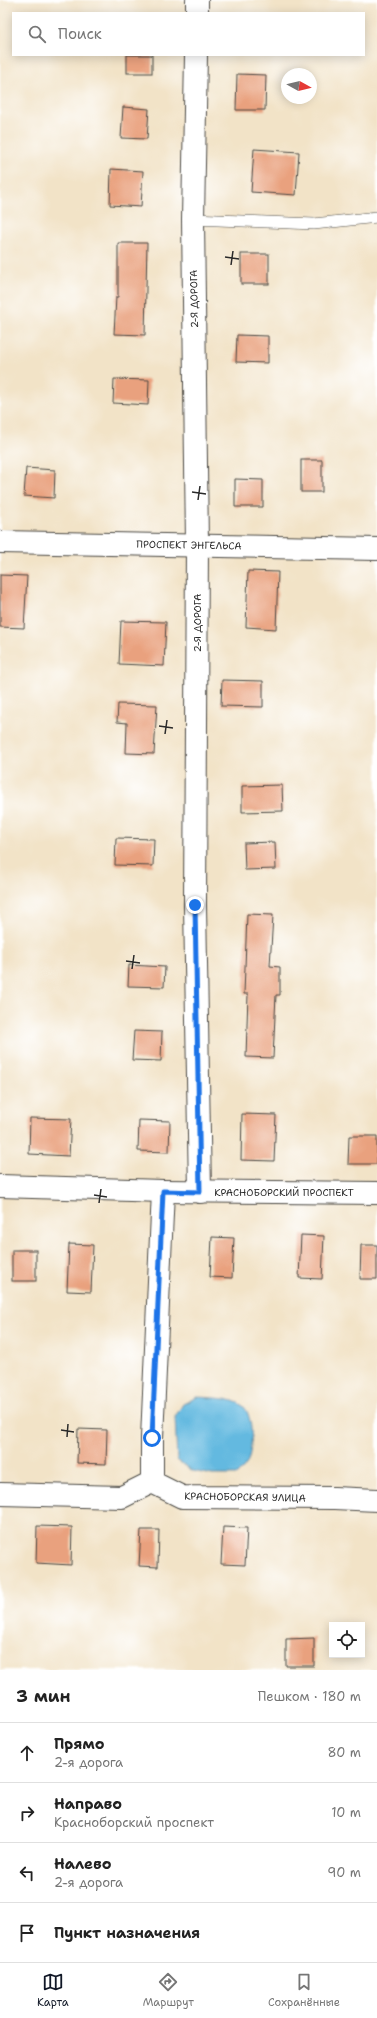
<!DOCTYPE html>
<html lang="ru">
<meta charset="utf-8">
<style>
body{margin:0;font-family:"Shantell Sans",sans-serif;background:#f6f6f6;color:#222}
.controls{position:absolute;right:12px;bottom:12px;display:grid;overflow:hidden;border-radius:0px;box-shadow:0 2px 10px #0003}
.controls button{width:36px;height:36px;display:grid;place-items:center;padding:0;border:0;border-bottom:1px solid #e0e0e0;background:#fff;color:#222;font:20px sans-serif}
.compass{position:absolute;left:281px;top:68px;width:36px;height:36px;border-radius:50%;background:#fff;box-shadow:0 2px 10px #0003;rotate:98deg}
.stop{position:absolute;width:12px;height:12px;margin:-9px;border:3px solid #1a73e8;border-radius:50%;background:#fff}
.stop.end{background:#1a73e8;border-color:#fff;box-shadow:0 1px 4px #0008}
.list{margin:0;padding:0;list-style:none}
h2{display:flex;justify-content:space-between;align-items:center;height:52px;margin:0;padding:0 16px;font-size:17px}
h2 small{font-size:13px;font-weight:400;color:#767676}
.list li{display:grid;grid-template-columns:26px 1fr auto;gap:12px;align-items:center;box-sizing:border-box;height:60px;padding:0 16px;border-top:1px solid #e0e0e0}
.list b{display:block;font-size:15px;white-space:nowrap}
.list p{margin:0;font-size:13px;white-space:nowrap;color:#767676}
.list em{font-size:13px;font-style:normal;color:#767676}
.icon{flex:none;width:22px;height:22px;fill:none;stroke:currentColor;stroke-width:2;stroke-linecap:round;stroke-linejoin:round}
.map{position:relative;flex:none;width:377px;height:1670px;overflow:hidden}
.search{position:absolute;background:#fff;box-shadow:0 2px 10px #0003;left:12px;right:12px;top:12px;height:44px;display:flex;align-items:center;gap:10px;box-sizing:border-box;padding:0 14px;border-radius:0px;color:#767676;font-size:15px}
.sheet{height:292px;background:#fff}
nav{display:flex;justify-content:space-around;align-items:center;box-sizing:border-box;height:56px;border-top:1px solid #e0e0e0;background:#fff;font-size:11px;color:#767676}
nav a{display:grid;justify-items:center;gap:2px}
nav .on{color:#111827}
.map>svg:first-child{display:block}
</style>
<div class="map">
<svg width="377" height="1670" viewBox="0 0 377 1670">
<rect width="100%" height="100%" fill="#fff"/>
<filter id="ink" filterUnits="userSpaceOnUse"><feTurbulence type="fractalNoise" baseFrequency=".025" numOctaves="2"/><feDisplacementMap in="SourceGraphic" scale="8" xChannelSelector="R" yChannelSelector="G"/><feConvolveMatrix kernelMatrix="1 2 1 2 8 2 1 2 1" color-interpolation-filters="sRGB"/></filter>
<filter id="wash" filterUnits="userSpaceOnUse"><feTurbulence type="fractalNoise" baseFrequency=".012" numOctaves="4" result="noise"/><feDisplacementMap in="SourceGraphic" scale="16" xChannelSelector="R" yChannelSelector="G"/><feGaussianBlur stdDeviation="0.9" result="paint"/><feColorMatrix in="noise" values="0 0 0 0 0 0 0 0 0 0 0 0 0 0 0 0 0 1.4 0 .05"/><feComposite in="paint" operator="in"/></filter>
<g filter="url(#wash)">
<rect width="100%" height="100%" fill="#f2e3c7"/>
<!-- water -->
<path fill="#64b9e0" stroke="#487286" d="M197,1397C210,1398 232,1397 243,1406C254,1416 253,1450 247,1463C245,1467 240,1472 237,1475H212L193,1471L177,1460L175,1417L183,1404Z"/>
<g id="blocks">
<!-- building -->
<g fill="#e9a17e">
<rect x="127" y="55" width="25" height="18"/>
<polygon points="237,74 266,75 265,110 236,110"/>
<polygon points="123,107 149,109 147,139 121,138"/>
<polygon points="254,149 299,152 296,195 251,192"/>
<polygon points="111,169 143,171 141,207 110,205"/>
<polygon points="118,243 147,243 145,335 114,334 116,297 118,297"/>
<rect x="241" y="254" width="28" height="30"/>
<polygon points="237,335 268,336 268,363 236,362"/>
<polygon points="114,379 149,380 148,405 113,403"/>
<rect x="301" y="460" width="21" height="32"/>
<polygon points="26,468 55,470 54,498 24,496"/>
<polygon points="235,479 263,480 263,507 235,507"/>
<polygon points="248,571 278,572 276,629 246,627"/>
<polygon points="0,575 27,576 24,628 0,627"/>
<polygon points="121,621 166,622 164,666 119,664"/>
<polygon points="222,680 263,681 263,707 221,706"/>
<polygon points="118,704 157,705 154,754 126,753 127,723 117,722"/>
<polygon points="282,785 283,811 242,812 242,786"/>
<polygon points="116,838 154,839 153,866 115,865"/>
<polygon points="275,842 276,869 245,870 244,843"/>
<polygon points="247,914 273,915 270,966 280,967 280,995 276,995 273,1058 246,1057 248,994 244,994"/>
<polygon points="129,965 165,967 164,987 128,986"/>
<polygon points="134,1031 162,1032 161,1061 132,1060"/>
<polygon points="242,1114 276,1115 274,1161 241,1160"/>
<polygon points="30,1118 71,1119 69,1156 29,1154"/>
<polygon points="139,1120 170,1121 169,1152 138,1151"/>
<polygon points="349,1136 377,1136 377,1164 348,1164"/>
<polygon points="301,1235 324,1236 322,1279 299,1278"/>
<polygon points="212,1237 234,1238 232,1278 210,1277"/>
<polygon points="69,1244 93,1245 91,1292 67,1291"/>
<polygon points="361,1245 377,1245 377,1279 360,1279"/>
<rect x="12" y="1250" width="24" height="31"/>
<polygon points="78,1429 107,1430 106,1464 77,1463"/>
<polygon points="37,1526 72,1527 71,1565 36,1563"/>
<polygon points="223,1527 247,1528 245,1565 221,1564"/>
<polygon points="141,1530 159,1530 158,1567 139,1566"/>
<polygon points="314,1638 314,1666 286,1666 286,1639"/>
</g>
</g>
</g>
<g filter="url(#ink)">
<use href="#blocks" fill-opacity="0" stroke="#494742" stroke-width="1"/>
<g fill="none" stroke-linecap="round" stroke-linejoin="round">
<defs>
<polyline id="service" points="193,219 314,224 377,217"/>
<g id="minor">
<polyline points="197,13 197,0"/>
<polyline points="196,55 193,219 197,545 195,905 200,1192"/>
<polyline points="0,542 377,549"/>
<polyline points="0,1186 163,1191 377,1193"/>
<polyline points="152,1482 152,1438 163,1191"/>
<polyline points="0,1494 122,1497 152,1482 182,1497 334,1498 377,1500"/>
</g>
</defs>
<!-- service casing -->
<use href="#service" stroke="#494742" stroke-width="12"/>
<!-- minor casing -->
<use href="#minor" stroke="#494742" stroke-width="24"/>
<!-- service -->
<use href="#service" stroke="#fff" stroke-width="11"/>
<!-- minor -->
<use href="#minor" stroke="#fff" stroke-width="22"/>
</g>
</g>
<g fill="none" stroke-linecap="round" stroke-linejoin="round" filter="url(#ink)">
<!-- route -->
<polyline stroke="#1a73e8" stroke-width="5" points="152,1438 163,1191 200,1192 195,905"/>
</g>
<!-- ticks -->
<path fill="none" stroke="#2b2b2b" stroke-width="1.5" d="M225,257L239,259M231,265L233,251M192,492L206,494M198,500L200,486M159,726L173,728M165,734L167,720M126,961L140,963M132,969L134,955M94,1195L107,1197M99,1203L101,1189M61,1430L74,1432M67,1437L68,1424"/>
<g text-anchor="middle" dominant-baseline="central" stroke-width="3.5" stroke-linejoin="round" paint-order="stroke">
<!-- street labels -->
<g font-size="10" fill="#2b2b2b" stroke="#fff">
<text transform="translate(194 299) rotate(-91)">2-Я ДОРОГА</text>
<text transform="translate(189 545) rotate(1)">ПРОСПЕКТ ЭНГЕЛЬСА</text>
<text transform="translate(197 623) rotate(-90)">2-Я ДОРОГА</text>
<text x="284" y="1192">КРАСНОБОРСКИЙ ПРОСПЕКТ</text>
<text transform="translate(245 1497) rotate(1)">КРАСНОБОРСКАЯ УЛИЦА</text>
</g>
</g>
</svg>
<div class="controls">
<button><svg class="icon" aria-label="locate" viewBox="0 0 24 24"><circle cx="12" cy="12" r="6"/><path d="M12 2v4M12 18v4M2 12h4M18 12h4"/></svg></button>
</div>
<svg class="compass" viewBox="-18 -18 36 36"><path d="M0-13l5 13h-10z" fill="#e53935"/><path d="M0 13l5-13h-10z" fill="#767676"/></svg>
<div class="stop" style="left:152px;top:1438px"></div>
<div class="stop end" style="left:195px;top:905px"></div>
<div class="search"><svg class="icon" aria-label="search" viewBox="0 0 24 24"><circle cx="10" cy="10" r="6"/><path d="M15 15l6 6"/></svg>Поиск</div>
</div>
<section class="sheet">
<h2>3 мин<small>Пешком · 180 m</small></h2>
<ul class="list">
<li><svg class="icon" aria-label="ahead" viewBox="0 0 24 24"><path d="M12 20V5M6 11l6-6 6 6"/></svg><div><b>Прямо</b><p>2-я дорога</p></div><em>80 m</em></li>
<li><svg class="icon" aria-label="right" viewBox="0 0 24 24"><path d="M7 20v-9h11M14 6l5 5-5 5"/></svg><div><b>Направо</b><p>Красноборский проспект</p></div><em>10 m</em></li>
<li><svg class="icon" aria-label="left" viewBox="0 0 24 24"><path d="M17 20v-9H6M10 6l-5 5 5 5"/></svg><div><b>Налево</b><p>2-я дорога</p></div><em>90 m</em></li>
<li><svg class="icon" aria-label="arrive" viewBox="0 0 24 24"><path d="M6 21V4h12l-3 4 3 4H6"/></svg><div><b>Пункт назначения</b></div></li>
</ul>
</section>
<nav>
<a class="on"><svg class="icon" aria-label="map" viewBox="0 0 24 24"><path d="M3 6l6-2 6 2 6-2v14l-6 2-6-2-6 2zM9 4v14M15 6v14"/></svg>Карта</a>
<a><svg class="icon" aria-label="directions" viewBox="0 0 24 24"><path d="M12 3l9 9-9 9-9-9zM9 14v-3h6M13 9l2 2-2 2"/></svg>Маршрут</a>
<a><svg class="icon" aria-label="saved" viewBox="0 0 24 24"><path d="M7 4h10v16l-5-4-5 4z"/></svg>Сохранённые</a>
</nav>
